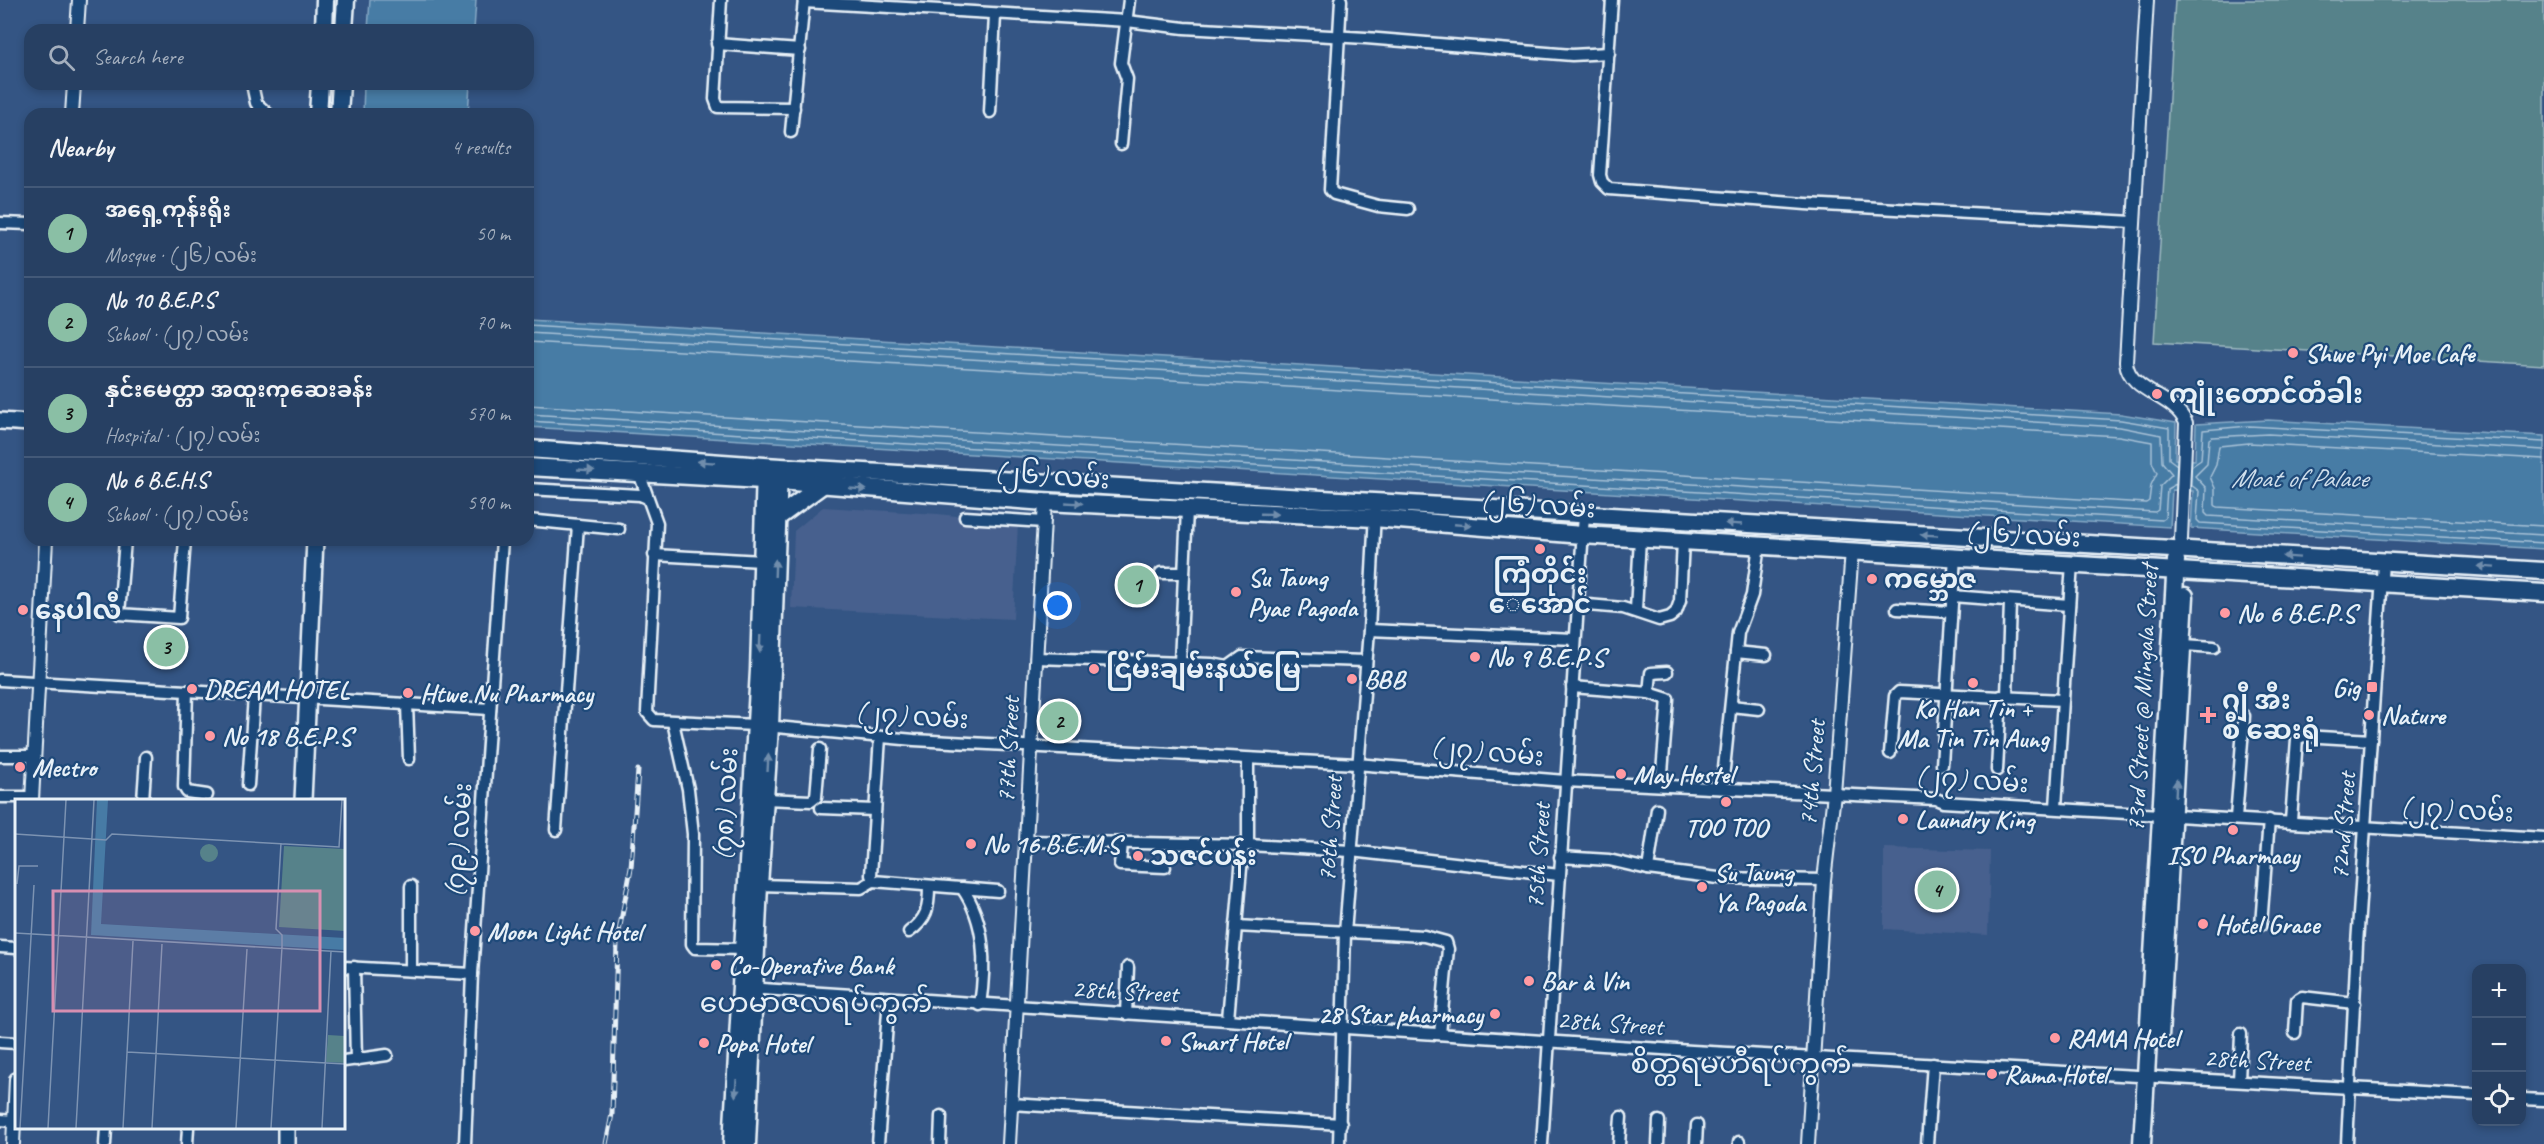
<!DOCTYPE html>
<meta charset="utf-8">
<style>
body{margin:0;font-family:Caveat,"Noto Sans Myanmar",sans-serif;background:#334b6c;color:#f1f3f6}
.controls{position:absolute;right:18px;bottom:18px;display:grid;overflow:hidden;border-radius:12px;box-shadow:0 3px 9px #0003}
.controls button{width:54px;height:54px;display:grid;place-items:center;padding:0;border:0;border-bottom:2px solid #435978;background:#274063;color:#f1f3f6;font:30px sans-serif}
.you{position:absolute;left:1058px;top:606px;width:21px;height:21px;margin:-15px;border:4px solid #fff;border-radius:50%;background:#1a73e8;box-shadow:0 0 0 9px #1a73e833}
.badge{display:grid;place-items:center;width:39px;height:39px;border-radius:50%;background:#8abfa5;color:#111;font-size:20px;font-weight:700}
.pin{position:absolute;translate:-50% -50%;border:3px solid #fff;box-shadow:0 2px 6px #0006}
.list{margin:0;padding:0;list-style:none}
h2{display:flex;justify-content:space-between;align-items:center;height:78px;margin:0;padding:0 24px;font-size:26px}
h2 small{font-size:20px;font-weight:400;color:#a4afbe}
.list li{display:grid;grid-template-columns:39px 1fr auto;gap:18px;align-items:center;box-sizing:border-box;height:90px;padding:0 24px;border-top:2px solid #435978}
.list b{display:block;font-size:22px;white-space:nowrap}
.list p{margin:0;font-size:20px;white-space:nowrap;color:#a4afbe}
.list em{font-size:20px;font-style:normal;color:#a4afbe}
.icon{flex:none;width:33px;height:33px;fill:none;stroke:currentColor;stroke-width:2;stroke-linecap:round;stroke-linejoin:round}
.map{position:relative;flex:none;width:2544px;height:1144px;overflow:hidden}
.search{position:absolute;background:#274063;box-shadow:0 3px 9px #0003;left:24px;top:24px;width:510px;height:66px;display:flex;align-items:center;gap:15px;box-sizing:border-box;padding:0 21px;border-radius:18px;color:#a4afbe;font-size:22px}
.panel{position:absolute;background:#274063;box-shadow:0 3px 9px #0003;left:24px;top:108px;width:510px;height:438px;border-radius:18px}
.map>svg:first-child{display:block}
</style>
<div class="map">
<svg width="2544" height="1144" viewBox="0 0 2544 1144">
<rect width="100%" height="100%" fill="#345584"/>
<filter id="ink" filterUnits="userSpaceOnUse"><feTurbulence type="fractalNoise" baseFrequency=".0167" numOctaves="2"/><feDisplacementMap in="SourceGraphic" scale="12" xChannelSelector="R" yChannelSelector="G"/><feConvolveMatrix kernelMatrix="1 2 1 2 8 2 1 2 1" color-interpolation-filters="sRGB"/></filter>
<g filter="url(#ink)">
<!-- built -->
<g fill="#47618e">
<polygon points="823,507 938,514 1018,523 1013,619 791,608 794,531"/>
<polygon points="1884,848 1990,851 1988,935 1884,929"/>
</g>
<!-- green -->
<polygon fill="#56828a" stroke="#9fbac1" stroke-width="1.5" points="2175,0 2544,0 2544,365 2154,342"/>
<!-- water -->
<g fill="#477ba5" stroke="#87aac6" stroke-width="1.5">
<polygon points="370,0 476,0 474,30 368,30"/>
<polygon points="364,84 470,84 468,114 363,114"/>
<polygon points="528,319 2121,414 2176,423 2175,459 2195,460 2196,424 2268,420 2544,436 2544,549 2191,528 2193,491 2172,490 2170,527 528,427"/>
</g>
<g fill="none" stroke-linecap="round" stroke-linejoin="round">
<!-- shore -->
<g stroke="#a8c2d7" stroke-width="1.5">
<polyline points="528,325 2121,420 2169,428 2169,459 2177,465"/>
<polyline points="528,333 2120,427 2161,435 2162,462 2172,474 2160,486 2158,510 2155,512 528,414"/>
<polyline points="528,342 2119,436 2152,442 2152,462 2157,473 2151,485 2149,501 2146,503 528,405"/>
<polyline points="528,421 2162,520 2165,518 2167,489 2176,484"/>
<polyline points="2544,450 2268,434 2212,437 2209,439 2207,464 2195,476 2206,488 2205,513 2208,516 2544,535"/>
<polyline points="2544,459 2249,443 2219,446 2216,465 2210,477 2215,488 2215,505 2217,507 2544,526"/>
<polyline points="2192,466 2201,460 2203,430 2249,426 2544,442"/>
<polyline points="2191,485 2199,491 2197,520 2200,523 2544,543"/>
</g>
<defs>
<g id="minor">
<polyline points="721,0 715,99 718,107 794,108"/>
<polyline points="1341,0 1330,190 1334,194 1378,206 1408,209"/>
<polyline points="1612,0 1600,175 1602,182 1609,189 1806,204 2133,222"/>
<polyline points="804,2 1127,21 1184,28 1366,38 1572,55 1609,53"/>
<polyline points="717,44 800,50"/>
<polyline points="252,84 256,103 268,114"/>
<polyline points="990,112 995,15"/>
<polyline points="791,132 804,0"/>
<polyline points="1121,144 1127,79 1121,63 1129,0"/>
<polyline points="0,223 30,224"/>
<polyline points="639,473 657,523 647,712 654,720 755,725 914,740 1356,764 1565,781 1936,799 1943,802 2544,838"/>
<polyline points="528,489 640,495 647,498"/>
<polyline points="965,517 1044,522"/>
<polyline points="528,520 619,529"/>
<polyline points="125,540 119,614 179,618 185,540"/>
<polyline points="654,555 762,561"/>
<polyline points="1161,573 1184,573"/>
<polyline points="1952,596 2069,605"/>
<polyline points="1576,604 1623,608 1659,620 1670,617 1676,612 1680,601 1683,541"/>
<polyline points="1897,609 1951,612"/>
<polyline points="1636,610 1640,538"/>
<polyline points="1369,630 1574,639"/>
<polyline points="2184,645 2214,647"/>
<polyline points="1736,652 1766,655"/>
<polyline points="1036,658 1212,664 1228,667 1242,657 1366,661"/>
<polyline points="1180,662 1187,510"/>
<polyline points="0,680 490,709"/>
<polyline points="1572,687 1649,693 1668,699 1661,785"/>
<polyline points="187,691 184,787 187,792 207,795"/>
<polyline points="1649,693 1651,673 1667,672"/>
<polyline points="2007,696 2010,602"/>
<polyline points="407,704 409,759"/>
<polyline points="1731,706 1759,709"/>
<polyline points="673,722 688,789 693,834 692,944 695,948 744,949"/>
<polyline points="880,737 871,875 873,881 998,891"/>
<polyline points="1890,753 1895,696 1899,692 2063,700"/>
<polyline points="0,756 34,756"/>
<polyline points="1942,765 1955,556"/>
<polyline points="1997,770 2001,696"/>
<polyline points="248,785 254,696"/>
<polyline points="1722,788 1738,633 1752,595 1759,545"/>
<polyline points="0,797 32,797"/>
<polyline points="765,799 811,801 816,797 820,749"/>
<polyline points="143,800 146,757"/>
<polyline points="2056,807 2072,563"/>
<polyline points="821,808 875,810"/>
<polyline points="2236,818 2244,716"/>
<polyline points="2291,821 2297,739 2303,736 2371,740"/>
<polyline points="556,830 578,525"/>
<polyline points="1026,841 1248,845 1351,851 1559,875"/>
<polyline points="1122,843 1120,865 1165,867"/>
<polyline points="1248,845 1248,759"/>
<polyline points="1560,857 1609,860 1648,869 1718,878 1824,880"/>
<polyline points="1648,869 1657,809"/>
<polyline points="759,885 861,888 873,881"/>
<path d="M962,888C986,922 986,965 980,1005"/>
<polyline points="2261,925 2269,820"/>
<polyline points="1236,926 1424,936 1446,942 1448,949 1440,1034"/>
<path d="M909,932C927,919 929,908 929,887"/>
<polyline points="0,947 16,948"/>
<polyline points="344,967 472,974"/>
<polyline points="354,967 356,1060"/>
<polyline points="411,968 411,886"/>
<polyline points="748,988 1692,1051 2476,1095"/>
<polyline points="1126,1014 1128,967"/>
<polyline points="1228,1019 1243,845"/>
<polyline points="2295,1033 2297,1000 2302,997 2355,1003"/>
<polyline points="0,1042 16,1043"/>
<polyline points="344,1061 387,1055"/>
<polyline points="2239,1081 2241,1034"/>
<polyline points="2522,1099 2544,1100"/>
<polyline points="1011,1104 1341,1124"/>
<polyline points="0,1120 14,1121"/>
<polyline points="105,1144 106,1128"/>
<polyline points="187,1144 188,1128"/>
<polyline points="465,1144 472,974 502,540"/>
<polyline points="878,1144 889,998"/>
<polyline points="940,1144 941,1116"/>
<polyline points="1339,1144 1345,933 1369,630 1375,512"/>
<polyline points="1542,1144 1584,515"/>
<polyline points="1619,1144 1621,1117"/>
<polyline points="1658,1144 1659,1121"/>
<polyline points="1696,1144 1697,1125"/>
<polyline points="1739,1144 1739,1142"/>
<polyline points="1927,1144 1933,1064"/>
<polyline points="2347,1144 2357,944 2383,563"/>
</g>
<g id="tertiary">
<path d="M2147,0L2126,362C2129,393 2175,395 2186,423L2181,539"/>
<polyline points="77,30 79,0"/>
<polyline points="72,114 74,84"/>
<polyline points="32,800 46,540"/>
<polyline points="13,1144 16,1079"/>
<polyline points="1009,1144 1045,502"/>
<polyline points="1808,1144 1824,880 1834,794 1852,550"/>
</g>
<g id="secondary">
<polyline points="0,421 30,423"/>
<polyline points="303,800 315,540"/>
<polyline points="286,1144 286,1128"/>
</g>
<g id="primary">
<polyline points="324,30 325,0"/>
<polyline points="344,30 346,0"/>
<polyline points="318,114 320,84"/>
<polyline points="339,114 341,84"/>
<polyline points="528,449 764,466 2544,571"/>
<polyline points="528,467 779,481 1045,502 1374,518 1582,535 2544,593"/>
<polyline points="2160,1037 2185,596"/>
<polyline points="732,1144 759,670 765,470"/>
<polyline points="747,1144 759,885 770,727 779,471"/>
<polyline points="2142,1144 2176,560"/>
</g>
<polyline id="trunk" points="777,518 821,486"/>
</defs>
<!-- minor casing -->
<use href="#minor" stroke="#e8f1f8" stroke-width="15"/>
<!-- tertiary casing -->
<use href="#tertiary" stroke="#e8f1f8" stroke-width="16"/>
<!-- secondary casing -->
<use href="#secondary" stroke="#e8f1f8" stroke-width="20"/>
<!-- primary casing -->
<use href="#primary" stroke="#e8f1f8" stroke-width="21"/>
<!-- trunk casing -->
<use href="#trunk" stroke="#e8f1f8" stroke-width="21"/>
<!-- minor -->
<use href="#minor" stroke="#1f4a7a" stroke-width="10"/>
<!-- tertiary -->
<use href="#tertiary" stroke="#1f4a7a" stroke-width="12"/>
<!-- secondary -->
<use href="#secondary" stroke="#1f4a7a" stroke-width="15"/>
<!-- primary -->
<use href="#primary" stroke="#1f4a7a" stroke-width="16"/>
<!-- trunk -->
<use href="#trunk" stroke="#1f4a7a" stroke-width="16"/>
<defs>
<polyline id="rail" points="606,1144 612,1114 617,942 631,868 638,770"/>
</defs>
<!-- rail casing -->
<use href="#rail" stroke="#e8f1f8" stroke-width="5"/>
<!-- rail -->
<use href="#rail" stroke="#1f4a7a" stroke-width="3" stroke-dasharray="9" stroke-linecap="butt"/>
</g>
<!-- one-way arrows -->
<defs><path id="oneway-solid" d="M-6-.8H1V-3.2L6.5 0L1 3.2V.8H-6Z" transform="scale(1.5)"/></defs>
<g fill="#6f8dac">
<use href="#oneway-solid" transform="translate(706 462) rotate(-176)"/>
<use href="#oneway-solid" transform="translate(586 470) rotate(3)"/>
<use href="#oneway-solid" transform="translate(858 489) rotate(4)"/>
<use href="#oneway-solid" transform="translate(1074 503) rotate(3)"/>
<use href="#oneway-solid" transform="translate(1269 514) rotate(2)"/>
<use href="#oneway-solid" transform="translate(1734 524) rotate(-177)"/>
<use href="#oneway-solid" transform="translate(1463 525) rotate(5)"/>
<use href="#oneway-solid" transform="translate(1929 535) rotate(-177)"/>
<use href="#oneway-solid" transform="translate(2291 557) rotate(-176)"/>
<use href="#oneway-solid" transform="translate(2486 567) rotate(-176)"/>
<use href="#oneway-solid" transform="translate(775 568) rotate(-88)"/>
<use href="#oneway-solid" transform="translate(760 644) rotate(92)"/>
<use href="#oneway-solid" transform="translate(768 763) rotate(-87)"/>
<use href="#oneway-solid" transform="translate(2176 788) rotate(-87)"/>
<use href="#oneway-solid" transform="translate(736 1088) rotate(94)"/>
</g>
</g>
<!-- markers -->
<g fill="#ff9aa2" stroke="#1f4a7a" stroke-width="2">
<circle cx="2293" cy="353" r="6"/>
<circle cx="2157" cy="394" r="6"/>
<circle cx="1540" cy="549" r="6"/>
<circle cx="1872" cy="579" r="6"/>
<circle cx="1236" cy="592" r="6"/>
<circle cx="23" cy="610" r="6"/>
<circle cx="2225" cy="613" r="6"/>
<circle cx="1475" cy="657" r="6"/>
<circle cx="1094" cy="669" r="6"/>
<circle cx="1352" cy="679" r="6"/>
<circle cx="1973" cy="683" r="6"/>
<rect x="2366" y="681" width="12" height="12" rx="3"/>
<circle cx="192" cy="689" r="6"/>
<circle cx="408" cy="693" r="6"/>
<path d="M2205 706h6v6h6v6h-6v6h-6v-6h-6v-6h6z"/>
<circle cx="2369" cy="715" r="6"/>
<circle cx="210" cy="736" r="6"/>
<circle cx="20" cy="767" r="6"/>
<circle cx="1621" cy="774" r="6"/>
<circle cx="1726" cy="802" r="6"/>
<circle cx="1903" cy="819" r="6"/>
<circle cx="2233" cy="830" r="6"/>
<circle cx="971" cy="844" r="6"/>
<circle cx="1138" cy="856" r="6"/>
<circle cx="1702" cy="887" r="6"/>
<circle cx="2203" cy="924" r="6"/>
<circle cx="475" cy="931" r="6"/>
<circle cx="716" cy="965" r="6"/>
<circle cx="1529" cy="981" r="6"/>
<circle cx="1495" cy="1014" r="6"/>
<circle cx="2055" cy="1038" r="6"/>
<circle cx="1166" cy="1041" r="6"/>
<circle cx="704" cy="1043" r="6"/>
<circle cx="1992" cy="1074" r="6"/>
</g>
<g text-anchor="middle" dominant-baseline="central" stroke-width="4.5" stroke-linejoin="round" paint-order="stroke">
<!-- poi labels -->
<g font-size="26" font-weight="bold" fill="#e8f1f8" stroke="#1f4a7a" text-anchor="start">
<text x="2305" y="353">Shwe Pyi Moe Cafe</text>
<text x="2169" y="394">ကျုံးတောင်တံခါး</text>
<text x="1540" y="574" text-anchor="middle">ကြံတိုင်း‌<tspan x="1540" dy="30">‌ေအောင်</tspan></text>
<text x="1248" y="577">Su Taung<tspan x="1248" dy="30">Pyae Pagoda</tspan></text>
<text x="1884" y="579">ကမ္ဘောဇ</text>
<text x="35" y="610">နေပါလီ</text>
<text x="2237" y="613">No 6 B.E.P.S</text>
<text x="1487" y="657">No 9 B.E.P.S</text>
<text x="1106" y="669">ငြိမ်းချမ်း‌နယ်မြေ</text>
<text x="1364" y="679">BBB</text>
<text x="2360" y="687" text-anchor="end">Gig</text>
<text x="204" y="689">DREAM HOTEL</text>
<text x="420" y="693">Htwe Nu Pharmacy</text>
<text x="2222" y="700">ဂျီ အီး<tspan x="2222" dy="30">စီ ဆေးရုံ</tspan></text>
<text x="1973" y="708" text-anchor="middle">Ko Han Tin +<tspan x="1973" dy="30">Ma Tin Tin Aung</tspan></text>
<text x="2381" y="715">Nature</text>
<text x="222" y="736">No 18 B.E.P.S</text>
<text x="32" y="767">Mectro</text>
<text x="1633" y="774">May Hostel</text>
<text x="1915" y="819">Laundry King</text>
<text x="1726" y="827" text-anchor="middle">TOO TOO</text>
<text x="983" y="844">No 16 B.E.M.S</text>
<text x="2233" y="855" text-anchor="middle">ISO Pharmacy</text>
<text x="1150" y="856">သဇင်ပန်း</text>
<text x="1714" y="872">Su Taung<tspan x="1714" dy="30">Ya Pagoda</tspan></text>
<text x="2215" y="924">Hotel Grace</text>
<text x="487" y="931">Moon Light Hotel</text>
<text x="728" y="965">Co-Operative Bank</text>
<text x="1541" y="981">Bar à Vin</text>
<text x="1483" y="1014" text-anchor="end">28 Star pharmacy</text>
<text x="2067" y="1038">RAMA Hotel</text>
<text x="1178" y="1041">Smart Hotel</text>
<text x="716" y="1043">Popa Hotel</text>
<text x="2004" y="1074">Rama Hotel</text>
</g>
<!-- street labels -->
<g font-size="26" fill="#e8f1f8" stroke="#1f4a7a">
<text transform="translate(1052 476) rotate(4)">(၂၆) လမ်း</text>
<text transform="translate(1538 505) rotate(4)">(၂၆) လမ်း</text>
<text transform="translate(2023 535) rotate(3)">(၂၆) လမ်း</text>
<text transform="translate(2142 698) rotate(-87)">73rd Street @ Mingala Street</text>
<text transform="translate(912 716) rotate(4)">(၂၇) လမ်း</text>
<text transform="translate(1008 750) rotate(-87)">77th Street</text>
<text transform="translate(1487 752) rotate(5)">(၂၇) လမ်း</text>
<text transform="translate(1812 773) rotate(-85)">74th Street</text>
<text transform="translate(1972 780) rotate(4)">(၂၇) လမ်း</text>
<text transform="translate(726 804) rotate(-87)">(၇၈) လမ်း</text>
<text transform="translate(2457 810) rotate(3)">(၂၇) လမ်း</text>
<text transform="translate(2343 826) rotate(-86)">72nd Street</text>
<text transform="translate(1330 829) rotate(-86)">76th Street</text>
<text transform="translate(459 840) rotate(-86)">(၇၉) လမ်း</text>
<text transform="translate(1538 856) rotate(-86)">75th Street</text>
<text transform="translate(1125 991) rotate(3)">28th Street</text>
<text transform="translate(1610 1023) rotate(4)">28th Street</text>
<text transform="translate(2257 1060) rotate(3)">28th Street</text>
</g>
<!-- water labels -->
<g font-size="27" font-style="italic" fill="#d0dfec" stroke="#1f4a7a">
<text x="2299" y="478">Moat of Palace</text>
</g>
<!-- quarter labels -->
<g font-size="28" fill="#e8f1f8" stroke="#1f4a7a">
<text x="816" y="1002">ဟေမာဇလရပ်ကွက်</text>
<text x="1741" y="1063">စိတ္တရမဟီရပ်ကွက်</text>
</g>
</g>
<!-- overview -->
<g transform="translate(15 799)">
<rect width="330" height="330" fill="#345584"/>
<path d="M185 54a9 9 0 1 1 18 0a9 9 0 1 1-18 0ZM269,47L330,50V132L264,128ZM313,236L330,237V264L311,263Z" fill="#56828a"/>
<path d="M82,1H93L86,125L330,139V151L76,136Z" fill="#477ba5"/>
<path fill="none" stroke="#7c93b2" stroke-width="1.5" d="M0,35L77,40M77,40L91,41L97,35L324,48L327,1M266,44L261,130L267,136V148M2,85L4,67H23M0,134L330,153M112,253L330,265M5,329L19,86M33,329L51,1M61,329L79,1M108,329L118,142M137,329L147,145M221,329L232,150M256,329L267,148M307,329L316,152"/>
<path fill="#d78fb1" fill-opacity="0.15" stroke="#d78fb1" stroke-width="3" d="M38,92H305V212H38Z"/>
<rect width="330" height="330" fill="none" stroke="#e8f1f8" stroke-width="3"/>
</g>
</svg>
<div class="controls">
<button>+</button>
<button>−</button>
<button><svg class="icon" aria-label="locate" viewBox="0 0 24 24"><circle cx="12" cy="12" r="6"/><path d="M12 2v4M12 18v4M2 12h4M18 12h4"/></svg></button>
</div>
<div class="you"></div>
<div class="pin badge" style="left:1137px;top:585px">1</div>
<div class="pin badge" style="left:1059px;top:721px">2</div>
<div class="pin badge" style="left:166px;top:647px">3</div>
<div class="pin badge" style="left:1937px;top:890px">4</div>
<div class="search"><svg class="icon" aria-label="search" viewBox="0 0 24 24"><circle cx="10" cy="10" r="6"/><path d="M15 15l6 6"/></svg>Search here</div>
<section class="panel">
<h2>Nearby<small>4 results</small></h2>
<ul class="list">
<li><span class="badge">1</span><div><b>အရှေ့ကုန်းရိုး</b><p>Mosque · (၂၆) လမ်း</p></div><em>50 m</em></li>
<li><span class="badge">2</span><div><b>No 10 B.E.P.S</b><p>School · (၂၇) လမ်း</p></div><em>70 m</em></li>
<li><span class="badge">3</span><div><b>နှင်းမေတ္တာ အထူးကုဆေးခန်း</b><p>Hospital · (၂၇) လမ်း</p></div><em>570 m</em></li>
<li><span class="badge">4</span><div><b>No 6 B.E.H.S</b><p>School · (၂၇) လမ်း</p></div><em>590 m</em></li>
</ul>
</section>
</div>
